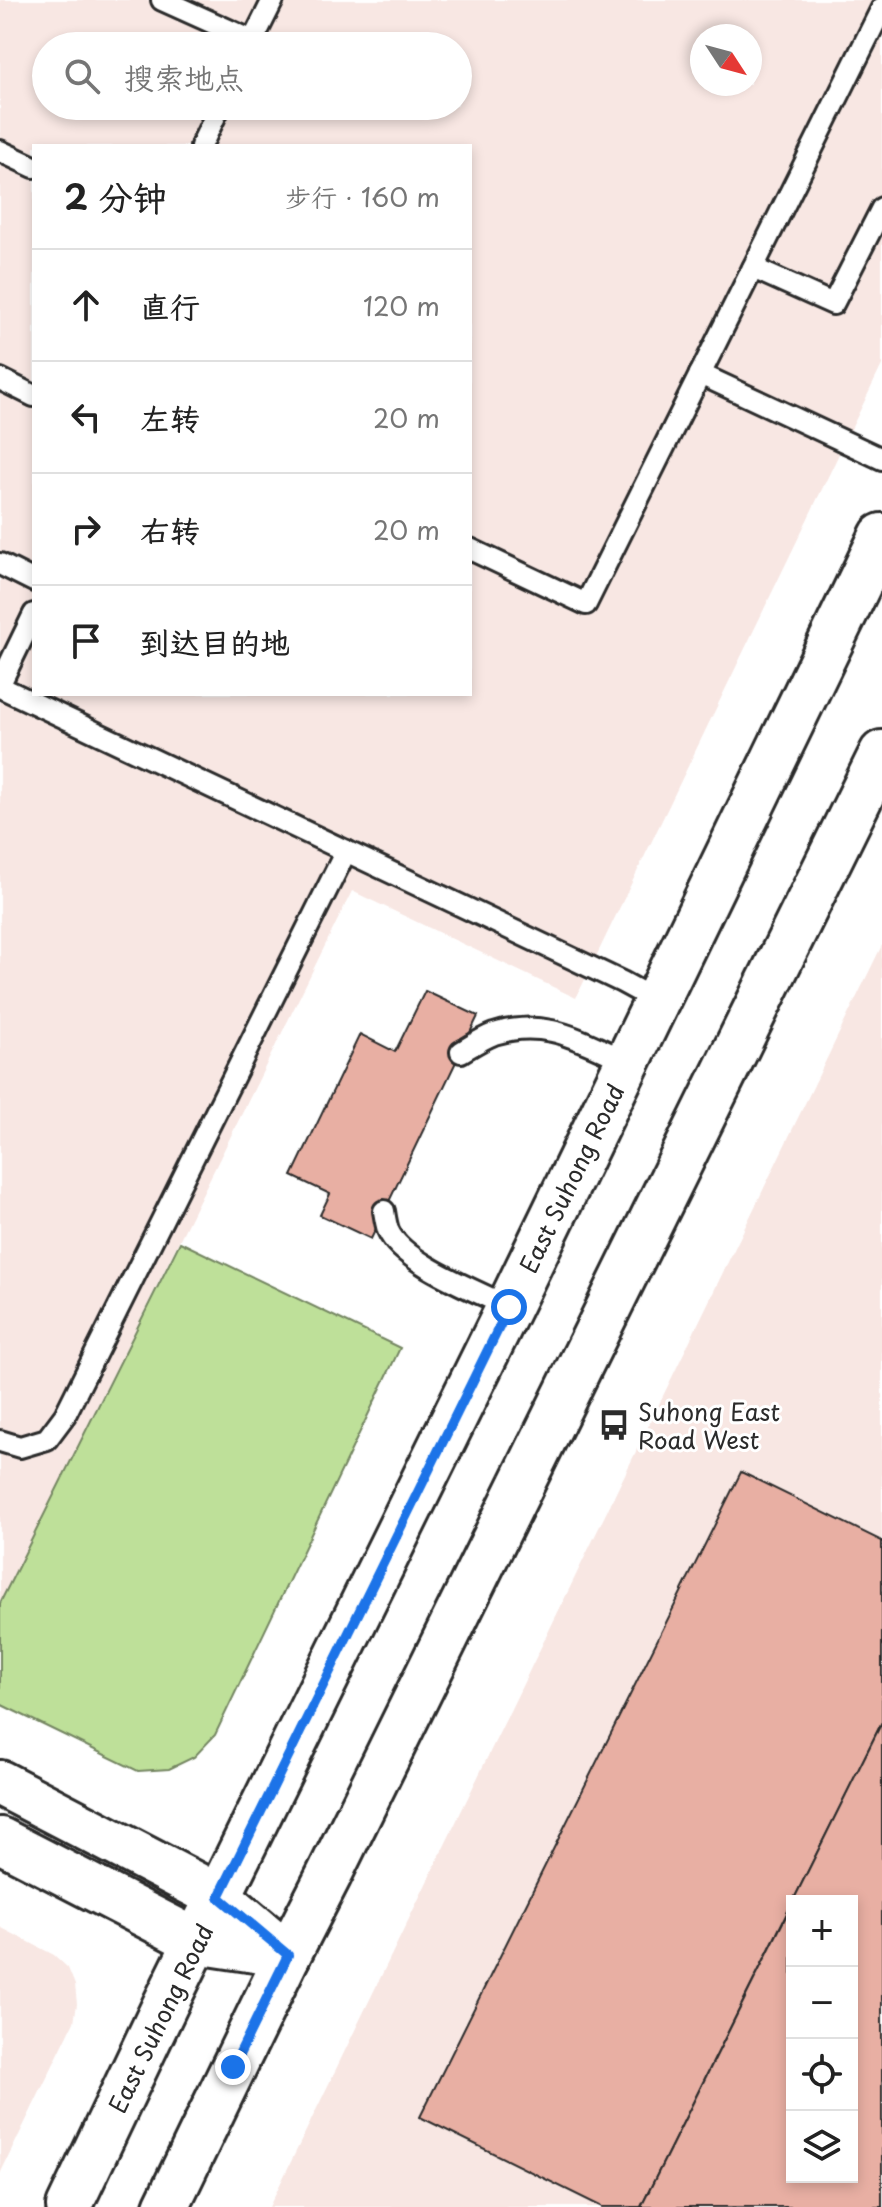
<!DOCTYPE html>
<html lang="zh">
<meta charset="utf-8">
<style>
body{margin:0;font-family:"Playpen Sans","LXGW WenKai TC",sans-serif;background:#f2f2f2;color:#222}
.controls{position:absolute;right:24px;bottom:24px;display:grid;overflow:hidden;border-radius:0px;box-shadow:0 4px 12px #0003}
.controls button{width:72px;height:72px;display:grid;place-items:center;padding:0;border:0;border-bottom:2px solid #e0e0e0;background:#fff;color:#222;font:40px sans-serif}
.compass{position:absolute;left:690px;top:24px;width:72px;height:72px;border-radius:50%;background:#fff;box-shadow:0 4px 12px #0003;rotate:126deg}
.stop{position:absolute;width:24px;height:24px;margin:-18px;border:6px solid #1a73e8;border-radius:50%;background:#fff}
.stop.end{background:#1a73e8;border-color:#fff;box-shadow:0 2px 8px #0008}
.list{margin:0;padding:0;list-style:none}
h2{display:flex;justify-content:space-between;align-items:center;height:104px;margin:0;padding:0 32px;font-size:34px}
h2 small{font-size:26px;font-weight:400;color:#767676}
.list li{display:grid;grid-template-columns:52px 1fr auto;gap:24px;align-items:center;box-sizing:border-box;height:112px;padding:0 32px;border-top:2px solid #e0e0e0}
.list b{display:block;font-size:30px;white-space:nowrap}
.list em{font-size:26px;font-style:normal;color:#767676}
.icon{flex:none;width:44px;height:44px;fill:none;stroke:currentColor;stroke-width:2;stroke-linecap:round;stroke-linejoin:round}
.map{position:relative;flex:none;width:882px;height:2207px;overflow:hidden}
.search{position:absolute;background:#fff;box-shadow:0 4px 12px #0003;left:32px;top:32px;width:440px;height:88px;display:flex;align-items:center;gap:20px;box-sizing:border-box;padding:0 28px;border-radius:44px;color:#767676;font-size:30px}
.panel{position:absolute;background:#fff;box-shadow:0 4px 12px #0003;left:32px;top:144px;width:440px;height:552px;border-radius:0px}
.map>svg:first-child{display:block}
</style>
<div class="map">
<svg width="882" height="2207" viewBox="0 0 882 2207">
<rect width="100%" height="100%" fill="#fff"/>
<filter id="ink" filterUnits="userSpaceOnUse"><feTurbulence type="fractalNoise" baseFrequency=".0125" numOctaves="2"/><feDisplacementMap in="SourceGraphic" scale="16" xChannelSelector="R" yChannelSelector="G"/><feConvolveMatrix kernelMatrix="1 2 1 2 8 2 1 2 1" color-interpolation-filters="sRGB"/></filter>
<g filter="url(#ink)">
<!-- built -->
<g fill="#f8e7e3" fill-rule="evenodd">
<path d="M0,0H882V365L576,998L352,891L0,1603ZM702,36H750V84H702ZM46,46H458V106H46ZM34,146H470V694H34Z"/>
<path d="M882,945V2207H269ZM792,1901H852V2177H792Z"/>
<polygon points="0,1927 54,1955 68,1968 75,1985 77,2004 74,2022 0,2174"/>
</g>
<!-- green -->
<polygon fill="#bee099" stroke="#748662" stroke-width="2" points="180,1242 400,1348 215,1735 194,1757 169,1769 138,1771 0,1704 0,1603"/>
<!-- building -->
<g fill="#e8afa3" stroke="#2b2b2b" stroke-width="2">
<polygon points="425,991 478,1016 371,1239 320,1215 330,1194 292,1176 360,1034 395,1052"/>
<polygon points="741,1472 882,1541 882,1722 641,2207 602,2207 420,2117"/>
<polygon points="882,1722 882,2207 641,2207 792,1904 792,2177 852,2177 852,1901 793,1901"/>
</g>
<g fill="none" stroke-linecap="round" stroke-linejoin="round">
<defs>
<g id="lane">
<polyline points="162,0 253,41"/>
<polyline points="250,46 273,0"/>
<polyline points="201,146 220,106"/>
<polyline points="0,151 34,167"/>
<polyline points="753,268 833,304 882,208"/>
<polyline points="700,374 882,459"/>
<polyline points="0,379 34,396"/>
<polyline points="470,549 586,604 882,8"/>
<polyline points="0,564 34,581"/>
<polyline points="0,684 34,614"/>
<polyline points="0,687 622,982 657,1001"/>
<path d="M461,1052C471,1046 483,1038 494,1034C546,1017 582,1042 627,1061"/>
<path d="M384,1211C385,1217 386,1224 388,1230C402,1263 477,1291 509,1307"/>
<polyline points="0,1441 20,1447 47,1439 65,1415 346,851"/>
</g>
<g id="secondary">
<polyline points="0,1783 219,1897 288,1955"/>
<polyline points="0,1840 196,1941 288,1955"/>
</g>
<g id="primary">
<polyline points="69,2207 165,2005 509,1307 882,536"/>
<polyline points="166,2207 288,1955 329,1875 882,753"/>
</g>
</defs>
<!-- lane casing -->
<use href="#lane" stroke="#2b2b2b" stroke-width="26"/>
<!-- secondary casing -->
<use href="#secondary" stroke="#2b2b2b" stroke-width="50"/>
<!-- primary casing -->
<use href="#primary" stroke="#2b2b2b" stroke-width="50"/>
<!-- lane -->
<use href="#lane" stroke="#fff" stroke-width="20"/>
<!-- secondary -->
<use href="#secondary" stroke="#fff" stroke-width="44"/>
<!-- primary -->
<use href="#primary" stroke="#fff" stroke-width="44"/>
</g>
</g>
<g fill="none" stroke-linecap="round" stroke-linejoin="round" filter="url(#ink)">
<!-- route -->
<polyline stroke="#1a73e8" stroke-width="10" points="233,2067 288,1955 219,1897 509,1307"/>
</g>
<!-- icons -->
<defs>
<symbol id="bus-bare" viewBox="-9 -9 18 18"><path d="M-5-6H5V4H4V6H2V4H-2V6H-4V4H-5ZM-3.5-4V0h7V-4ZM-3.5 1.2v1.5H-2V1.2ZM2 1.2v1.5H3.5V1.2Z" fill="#2b2b2b" stroke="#fff" stroke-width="2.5" paint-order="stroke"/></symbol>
</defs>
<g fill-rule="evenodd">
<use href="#bus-bare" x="592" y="1403" width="44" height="44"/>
</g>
<g text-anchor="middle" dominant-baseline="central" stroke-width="6" stroke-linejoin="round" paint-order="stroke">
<!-- street labels -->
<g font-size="24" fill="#2b2b2b" stroke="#fff">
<text transform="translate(571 1178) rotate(-64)">East Suhong Road</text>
<text transform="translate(160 2018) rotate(-64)">East Suhong Road</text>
</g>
<!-- poi labels -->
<g font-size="24" fill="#2b2b2b" stroke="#fff" text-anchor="start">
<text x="638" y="1411">Suhong East<tspan x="638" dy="28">Road West</tspan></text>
</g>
</g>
</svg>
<div class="controls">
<button>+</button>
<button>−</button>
<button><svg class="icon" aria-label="locate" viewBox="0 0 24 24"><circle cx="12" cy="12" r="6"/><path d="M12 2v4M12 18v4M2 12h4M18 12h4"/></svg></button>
<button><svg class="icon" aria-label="layers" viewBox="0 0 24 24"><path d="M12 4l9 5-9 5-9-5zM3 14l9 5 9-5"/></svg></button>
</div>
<svg class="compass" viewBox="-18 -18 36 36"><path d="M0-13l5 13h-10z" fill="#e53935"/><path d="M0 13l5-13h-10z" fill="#767676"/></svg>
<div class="stop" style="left:509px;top:1307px"></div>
<div class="stop end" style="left:233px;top:2067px"></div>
<div class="search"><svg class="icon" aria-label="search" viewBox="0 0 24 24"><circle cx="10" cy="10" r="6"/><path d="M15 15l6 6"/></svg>搜索地点</div>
<section class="panel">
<h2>2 分钟<small>步行 · 160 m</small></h2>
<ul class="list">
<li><svg class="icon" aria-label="ahead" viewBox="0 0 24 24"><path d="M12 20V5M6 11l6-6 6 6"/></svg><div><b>直行</b></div><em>120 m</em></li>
<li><svg class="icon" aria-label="left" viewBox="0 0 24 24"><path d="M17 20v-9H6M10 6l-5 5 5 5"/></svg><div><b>左转</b></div><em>20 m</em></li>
<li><svg class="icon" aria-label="right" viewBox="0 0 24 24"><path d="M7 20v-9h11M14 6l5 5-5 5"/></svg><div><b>右转</b></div><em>20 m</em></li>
<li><svg class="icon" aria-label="arrive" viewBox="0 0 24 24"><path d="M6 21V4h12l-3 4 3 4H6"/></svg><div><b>到达目的地</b></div></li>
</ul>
</section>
</div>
